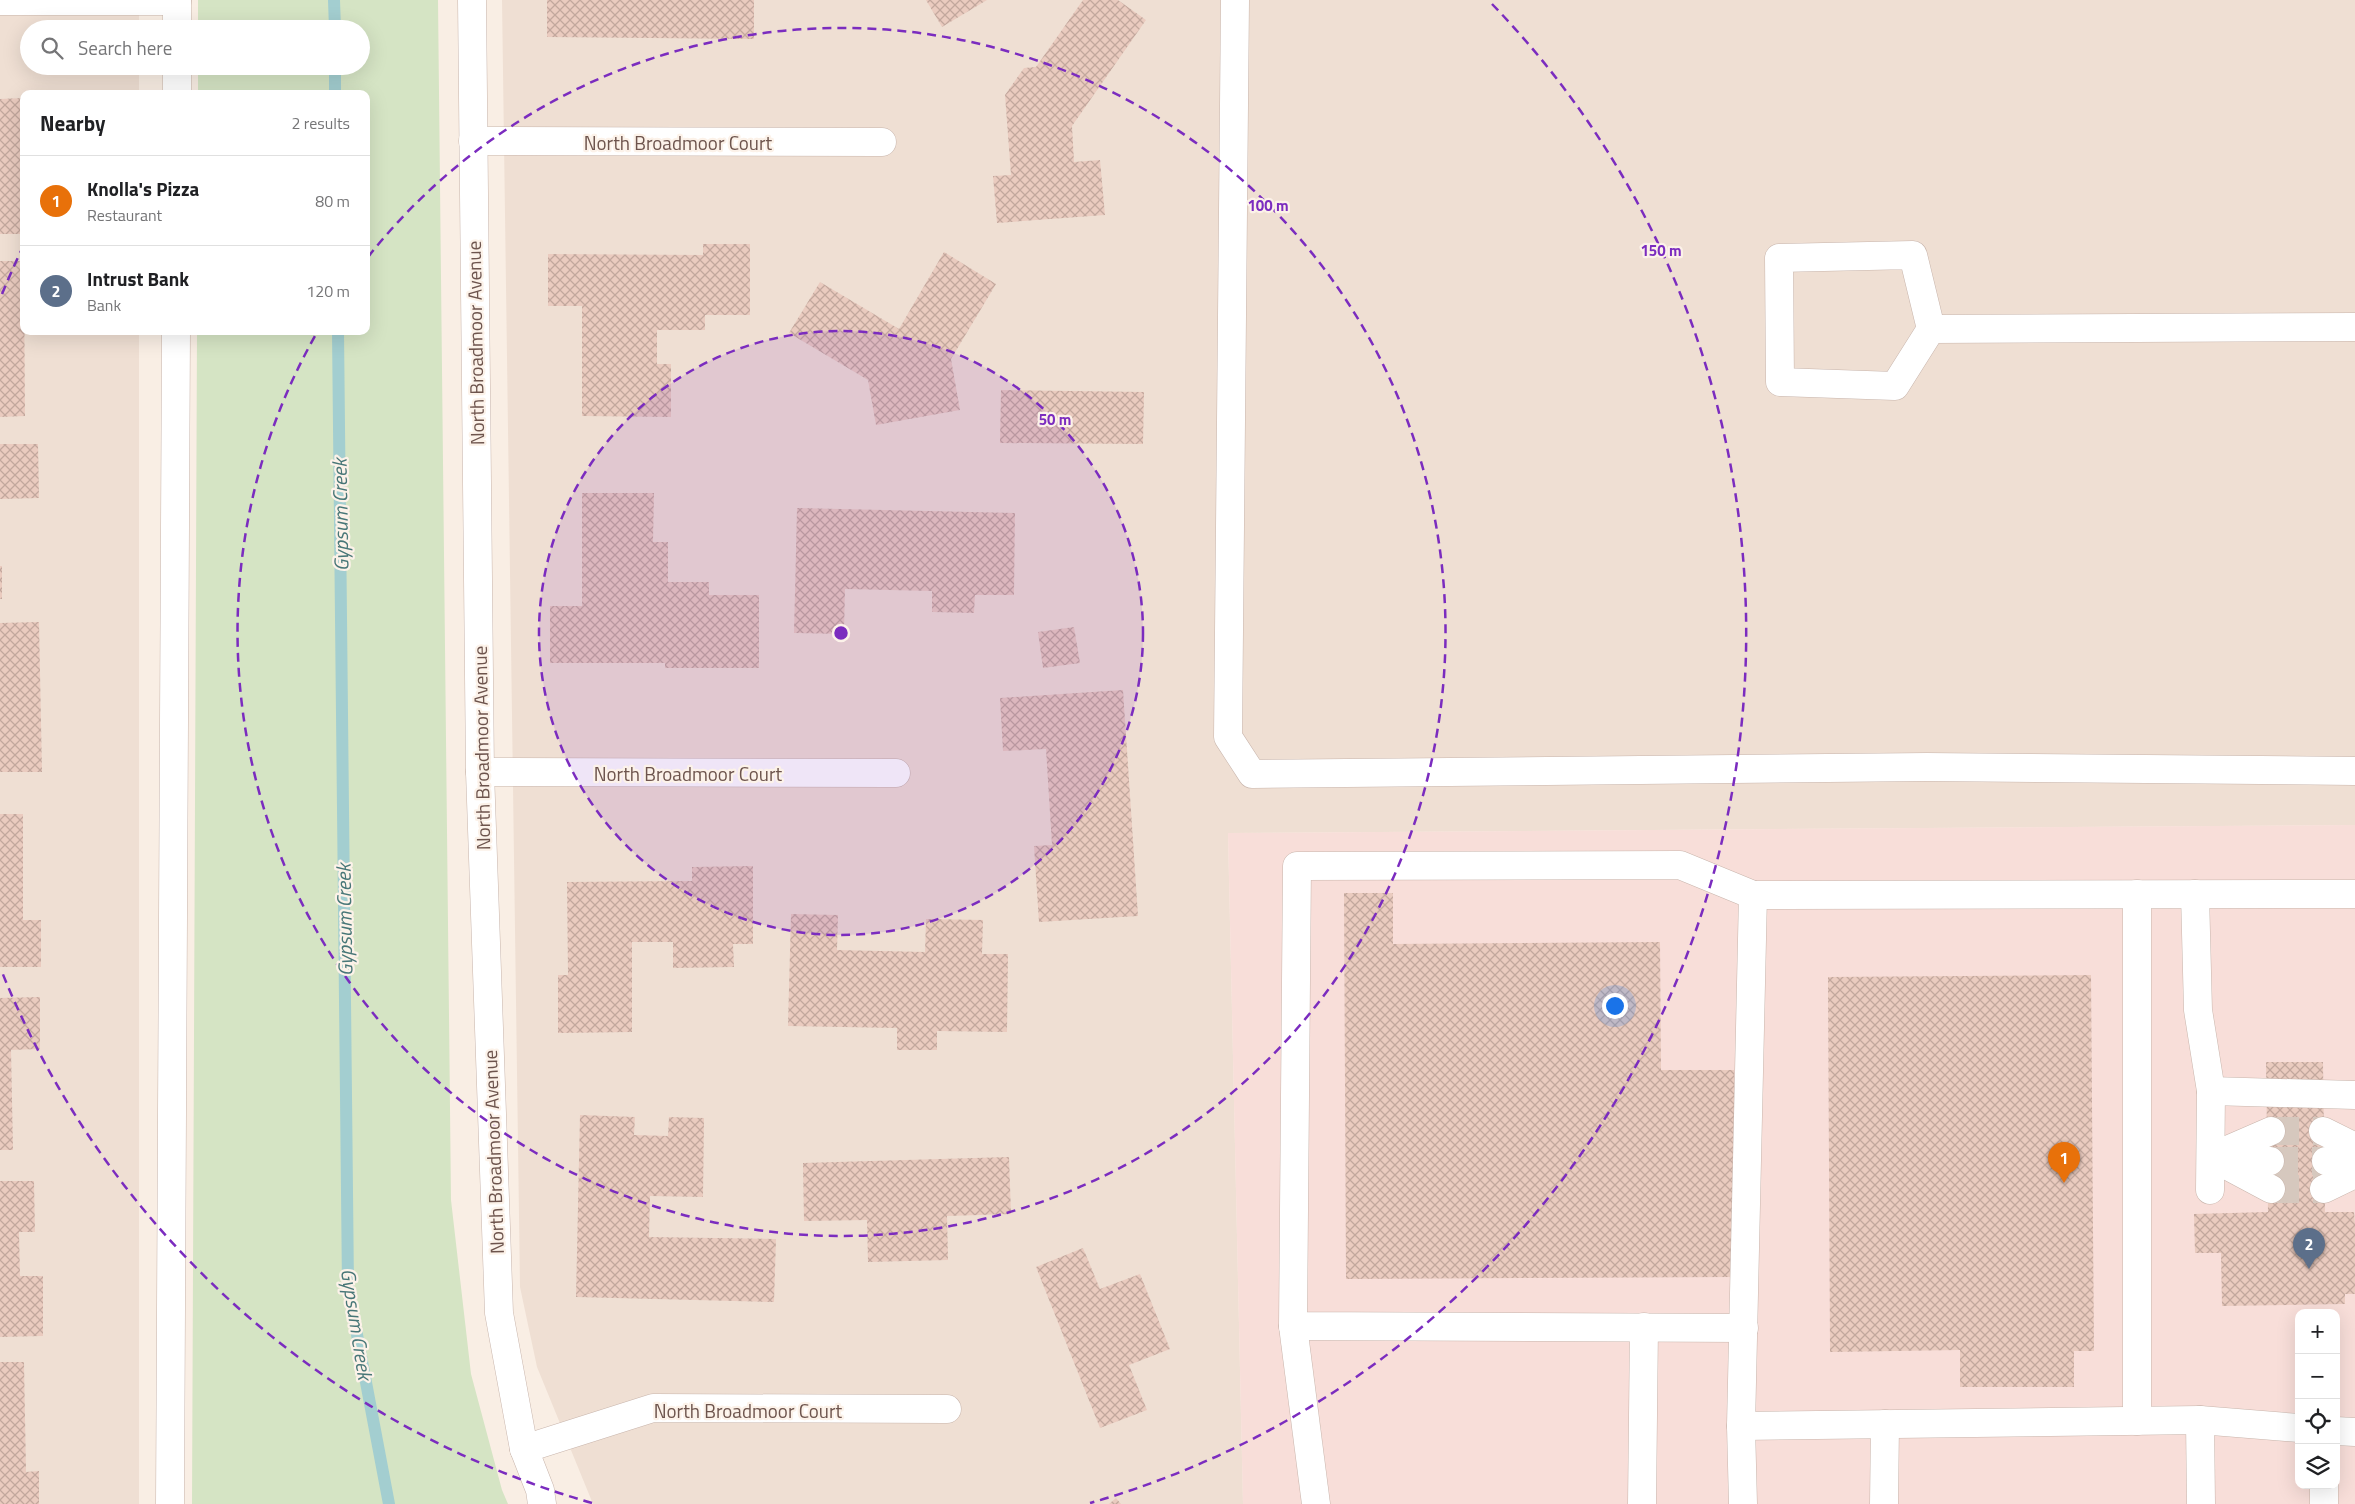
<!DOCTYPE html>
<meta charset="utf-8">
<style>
body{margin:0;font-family:"Titillium Web",sans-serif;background:#f6f6f6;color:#202124}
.controls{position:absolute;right:15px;bottom:15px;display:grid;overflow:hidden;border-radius:10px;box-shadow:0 5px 20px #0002}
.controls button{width:45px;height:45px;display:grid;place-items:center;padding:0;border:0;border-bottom:1px solid #e0e0e0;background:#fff;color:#202124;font:25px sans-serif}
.you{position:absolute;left:1614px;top:1005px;width:18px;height:18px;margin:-12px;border:4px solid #fff;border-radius:50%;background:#1a73e8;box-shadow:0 0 0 8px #1a73e833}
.badge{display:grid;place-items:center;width:32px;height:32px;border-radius:50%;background:#ea580c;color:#fff;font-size:16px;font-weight:700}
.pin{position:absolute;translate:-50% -41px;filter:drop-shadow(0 1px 2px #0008)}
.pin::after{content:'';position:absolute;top:26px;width:18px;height:15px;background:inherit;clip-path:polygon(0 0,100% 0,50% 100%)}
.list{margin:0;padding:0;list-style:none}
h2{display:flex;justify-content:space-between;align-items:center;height:65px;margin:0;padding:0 20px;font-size:21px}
h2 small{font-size:16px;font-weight:400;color:#757577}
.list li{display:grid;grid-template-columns:32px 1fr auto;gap:15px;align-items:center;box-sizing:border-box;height:90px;padding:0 20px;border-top:1px solid #e0e0e0}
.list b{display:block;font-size:19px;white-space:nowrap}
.list p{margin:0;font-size:16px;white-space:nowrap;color:#757577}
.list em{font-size:16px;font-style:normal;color:#757577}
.icon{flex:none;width:28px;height:28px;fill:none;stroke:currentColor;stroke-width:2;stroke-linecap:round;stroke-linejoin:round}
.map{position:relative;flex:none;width:2355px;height:1504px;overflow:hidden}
.search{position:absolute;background:#fff;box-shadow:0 5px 20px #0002;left:20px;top:20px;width:350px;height:55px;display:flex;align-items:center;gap:12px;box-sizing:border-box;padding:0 18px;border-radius:28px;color:#757577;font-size:19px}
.panel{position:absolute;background:#fff;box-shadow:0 5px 20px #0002;left:20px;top:90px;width:350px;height:245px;border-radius:10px}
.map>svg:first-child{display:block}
</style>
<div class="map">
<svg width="2355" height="1504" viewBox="0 0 2355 1504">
<defs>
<pattern id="building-cross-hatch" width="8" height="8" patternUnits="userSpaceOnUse" patternTransform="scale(1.25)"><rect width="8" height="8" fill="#eacbbf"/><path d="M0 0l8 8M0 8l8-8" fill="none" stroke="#c2a79d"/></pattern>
</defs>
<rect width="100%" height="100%" fill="#f9eee4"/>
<!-- residential -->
<g fill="#efdfd3">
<polygon points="0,0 139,0 139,29 29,29 29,66 139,66 139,94 24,94 24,331 139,331 139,1504 0,1504"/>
<polygon points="502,0 2355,0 2355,825 1228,833 1243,1504 593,1504 537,1367 520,1287"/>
</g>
<!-- commercial -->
<path fill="#f8ded9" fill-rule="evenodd" d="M2355,825V1504H1243L1228,833ZM2299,1313H2336V1485H2299Z"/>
<!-- grass -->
<polygon fill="#d5e4c4" points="198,0 438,0 451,1200 471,1374 502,1490 508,1504 192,1504 197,331 366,331 366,94 198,94 198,66 361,66 361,29 198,29"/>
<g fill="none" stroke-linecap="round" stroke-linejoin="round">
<!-- stream -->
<g stroke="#a3ced0" stroke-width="12">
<polyline points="334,0 335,29"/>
<polyline points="335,66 335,94"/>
<polyline points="338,331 348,1287 389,1504"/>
</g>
</g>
<!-- building -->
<g fill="url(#building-cross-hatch)">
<polygon points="547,0 754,0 754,39 547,37"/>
<polygon points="926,0 987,0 942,27"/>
<polygon points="1083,0 1118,0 1146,20 1072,126 1074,162 1100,160 1105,215 997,223 993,176 1011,175 1005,95 1024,68 1036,67"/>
<polygon points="23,98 24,234 0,234 0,99"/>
<polygon points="703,244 750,244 750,315 705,315 705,330 657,330 657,364 671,364 671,417 582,416 582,306 548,306 548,254 703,255"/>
<polygon points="944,252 996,284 951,359 960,410 876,425 868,380 789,333 820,282 899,329"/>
<polygon points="0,261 24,261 25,416 0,417"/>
<polygon points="1001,390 1144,392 1143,444 1000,443"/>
<polygon points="0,444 38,444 39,498 0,499"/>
<polygon points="582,493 654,493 653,542 668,542 668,582 709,582 709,595 759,595 759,668 665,668 665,663 550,663 550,606 582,606"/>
<polygon points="797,508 1015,513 1014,595 975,595 974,613 932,612 932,591 845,589 844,634 794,633"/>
<rect x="0" y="566" width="2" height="33"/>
<polygon points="39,622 42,772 0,772 0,623"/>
<polygon points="1074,627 1080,663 1043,668 1038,632"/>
<polygon points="1123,690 1138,916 1039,922 1034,846 1052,845 1046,749 1003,751 1000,698"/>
<polygon points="0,814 23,814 23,920 41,920 41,967 0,967"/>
<polygon points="753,866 753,944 733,944 734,967 673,968 673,942 632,942 632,1032 558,1033 558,975 568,975 567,882 692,881 692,867"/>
<polygon points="1344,893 1393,893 1393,944 1660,942 1661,1070 1734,1070 1735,1277 1346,1279"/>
<polygon points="791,914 838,915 837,950 925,952 926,919 983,920 982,954 1008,954 1007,1032 937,1031 937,1050 897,1050 897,1028 788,1026"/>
<polygon points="2091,975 2094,1351 2074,1351 2074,1387 1960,1387 1960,1350 1830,1352 1828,977"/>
<polygon points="40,997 40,1049 11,1050 13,1150 0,1150 0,998"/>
<polygon points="2266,1062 2323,1062 2325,1212 2354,1212 2355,1224 2355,1294 2345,1294 2345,1304 2222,1306 2221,1253 2195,1253 2194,1214 2268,1212"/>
<polygon points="580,1115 635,1117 634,1135 668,1136 669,1117 704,1118 703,1197 650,1196 649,1237 776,1239 774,1302 576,1297"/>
<polygon points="1009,1157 1011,1214 947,1216 948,1260 868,1262 867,1220 804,1221 803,1163"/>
<polygon points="0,1181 34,1181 35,1232 19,1232 20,1276 43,1276 43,1336 0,1337"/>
<polygon points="1083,1248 1100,1289 1140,1274 1170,1349 1129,1365 1147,1410 1100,1428 1036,1267"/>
<polygon points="0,1362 24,1362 26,1472 39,1471 39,1504 0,1504"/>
<polygon points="1116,1498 1121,1504 1109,1504"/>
</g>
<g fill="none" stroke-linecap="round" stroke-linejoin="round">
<!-- minor-tunnel -->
<g stroke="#d6c8be" stroke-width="28" stroke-dasharray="28 14" stroke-linecap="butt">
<polyline points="2271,1131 2323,1131"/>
<polyline points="2270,1161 2326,1161"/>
<polyline points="2271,1189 2324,1189"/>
</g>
<defs>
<g id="minor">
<polyline points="472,0 480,772 499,1313 524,1449 540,1490 542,1504"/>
<polyline points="1235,0 1228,737 1252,774 1927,767 2355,771"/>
<polyline points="0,1 177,1"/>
<polyline points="177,29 177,0"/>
<polyline points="177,94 177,66"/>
<polyline points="473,141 882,142"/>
<polygon points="1913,255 1931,329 1895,386 1780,382 1779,258"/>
<polyline points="1931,329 2355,327"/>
<polyline points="480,772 896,773"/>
<polyline points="2137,894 2137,1421"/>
<polyline points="2195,894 2198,1010 2211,1091 2210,1190"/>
<polyline points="2211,1091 2355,1095"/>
<polyline points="2271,1131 2211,1157 2271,1189"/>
<polyline points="2323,1131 2355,1147"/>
<polyline points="2219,1158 2270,1161"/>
<polyline points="2326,1161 2355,1161"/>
<polyline points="2324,1189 2355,1174"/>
<polyline points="1293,1326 1316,1504"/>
<polyline points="1744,1328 1293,1326 1297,866 1680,865 1753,895"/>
<polyline points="2200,1420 2201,1504"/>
<polyline points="1741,1426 2200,1420 2299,1428"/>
<polyline points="2336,1431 2355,1432"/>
<polyline points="524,1449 653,1408 947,1409"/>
<polyline points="2324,1485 2324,1504"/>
<polyline points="170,1504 176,331"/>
<polyline points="1642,1504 1644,1327"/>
<polyline points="1743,1504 1741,1426 1753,895 2355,894"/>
<polyline points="1884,1504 1885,1424"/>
</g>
</defs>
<!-- minor casing -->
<use href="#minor" stroke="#c8b5ac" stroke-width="29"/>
<!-- minor -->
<use href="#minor" stroke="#fff" stroke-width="28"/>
</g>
<!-- distance rings -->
<circle cx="841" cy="633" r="302" fill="#7b2cbf" fill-opacity=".12"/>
<g fill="none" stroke="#7b2cbf" stroke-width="2.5" stroke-dasharray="9 6">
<circle cx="841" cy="633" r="302"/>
<path d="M368 257A604 604 0 1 1 315 336"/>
<path d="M592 1503A905 905 0 0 1 2 972M2 294A905 905 0 0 1 21 251M1492 4A905 905 0 0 1 1090 1503"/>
</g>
<g text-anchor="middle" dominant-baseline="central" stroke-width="4.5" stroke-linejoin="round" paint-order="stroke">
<!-- street labels -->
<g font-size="19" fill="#6d544d" stroke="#fcf2e9">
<text x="678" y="142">North Broadmoor Court</text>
<text transform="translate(475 343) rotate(-91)">North Broadmoor Avenue</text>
<text transform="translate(481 748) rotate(-91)">North Broadmoor Avenue</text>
<text x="688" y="773">North Broadmoor Court</text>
<text transform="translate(493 1152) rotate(-92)">North Broadmoor Avenue</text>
<text x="748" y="1410">North Broadmoor Court</text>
</g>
<!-- water labels -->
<g font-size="20" font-style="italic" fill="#477677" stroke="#fcf2e9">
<text transform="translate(340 515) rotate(-91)">Gypsum Creek</text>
<text transform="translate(344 920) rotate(-91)">Gypsum Creek</text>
<text transform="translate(357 1324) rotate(81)">Gypsum Creek</text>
</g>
</g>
<circle cx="841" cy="633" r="8" fill="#7b2cbf" stroke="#fcf2e9" stroke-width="2.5"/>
<g font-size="15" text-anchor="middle" font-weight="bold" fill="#7b2cbf" stroke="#fcf2e9" stroke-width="4.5" stroke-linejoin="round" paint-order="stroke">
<text x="1268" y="211">100 m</text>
<text x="1661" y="256">150 m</text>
<text x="1055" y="425">50 m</text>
</g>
</svg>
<div class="controls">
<button>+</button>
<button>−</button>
<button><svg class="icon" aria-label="locate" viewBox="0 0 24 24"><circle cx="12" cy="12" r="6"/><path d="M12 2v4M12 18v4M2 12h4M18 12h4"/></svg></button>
<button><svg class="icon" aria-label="layers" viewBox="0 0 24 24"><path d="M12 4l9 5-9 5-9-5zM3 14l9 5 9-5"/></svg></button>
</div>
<div class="you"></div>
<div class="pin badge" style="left:2064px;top:1183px;background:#e8710a">1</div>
<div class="pin badge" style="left:2309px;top:1269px;background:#5c6f8a">2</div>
<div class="search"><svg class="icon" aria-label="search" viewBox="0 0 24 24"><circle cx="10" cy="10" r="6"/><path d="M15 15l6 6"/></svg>Search here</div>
<section class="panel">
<h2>Nearby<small>2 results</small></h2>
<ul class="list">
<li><span class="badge" style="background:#e8710a">1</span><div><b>Knolla's Pizza</b><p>Restaurant</p></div><em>80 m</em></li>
<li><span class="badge" style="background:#5c6f8a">2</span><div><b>Intrust Bank</b><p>Bank</p></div><em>120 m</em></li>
</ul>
</section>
</div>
